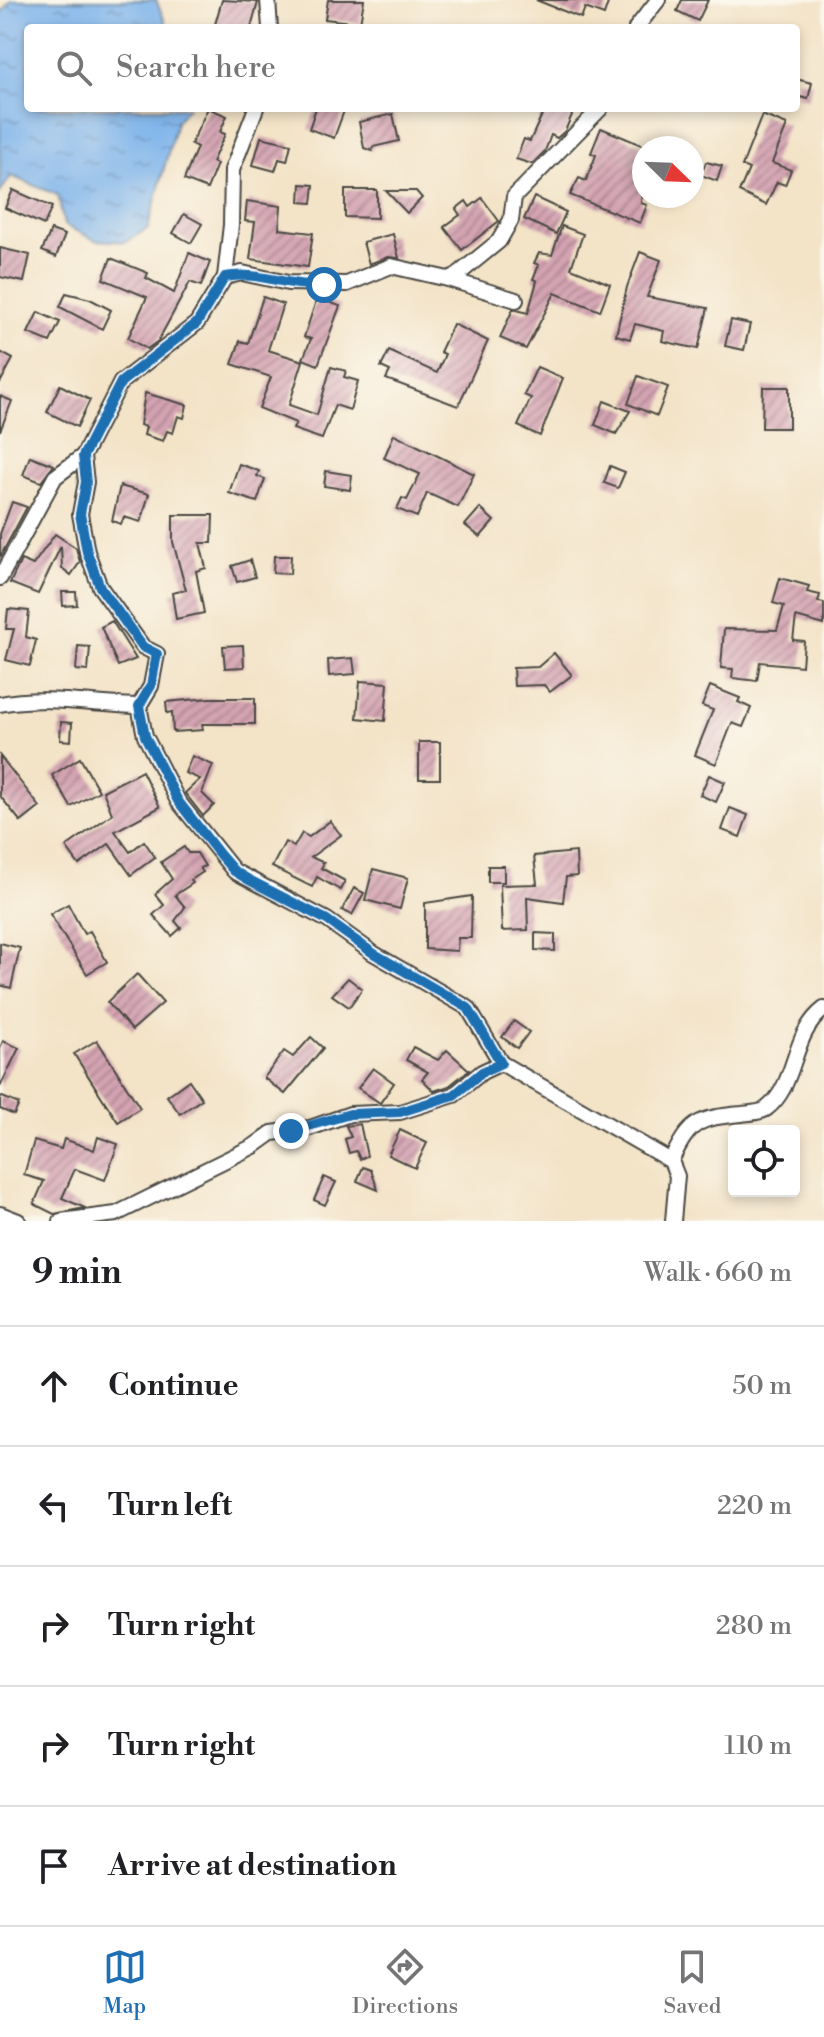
<!DOCTYPE html>
<meta charset="utf-8">
<style>
body{margin:0;font-family:"Libre Bodoni",serif;background:#f6f6f6;color:#202124}
.controls{position:absolute;right:24px;bottom:24px;display:grid;overflow:hidden;border-radius:8px;box-shadow:0 4px 12px #0003}
.controls button{width:72px;height:72px;display:grid;place-items:center;padding:0;border:0;border-bottom:2px solid #e0e0e0;background:#fff;color:#202124;font:40px sans-serif}
.compass{position:absolute;left:632px;top:136px;width:72px;height:72px;border-radius:50%;background:#fff;box-shadow:0 4px 12px #0003;rotate:113deg}
.stop{position:absolute;width:24px;height:24px;margin:-18px;border:6px solid #1f6fb2;border-radius:50%;background:#fff}
.stop.end{background:#1f6fb2;border-color:#fff;box-shadow:0 2px 8px #0008}
.list{margin:0;padding:0;list-style:none}
h2{display:flex;justify-content:space-between;align-items:center;height:104px;margin:0;padding:0 32px;font-size:34px}
h2 small{font-size:26px;font-weight:400;color:#757577}
.list li{display:grid;grid-template-columns:52px 1fr auto;gap:24px;align-items:center;box-sizing:border-box;height:120px;padding:0 32px;border-top:2px solid #e0e0e0}
.list b{display:block;font-size:30px;white-space:nowrap}
.list em{font-size:26px;font-style:normal;color:#757577}
.icon{flex:none;width:44px;height:44px;fill:none;stroke:currentColor;stroke-width:2;stroke-linecap:round;stroke-linejoin:round}
.map{position:relative;flex:none;width:824px;height:1221px;overflow:hidden}
.search{position:absolute;background:#fff;box-shadow:0 4px 12px #0003;left:24px;right:24px;top:24px;height:88px;display:flex;align-items:center;gap:20px;box-sizing:border-box;padding:0 28px;border-radius:8px;color:#757577;font-size:30px}
.sheet{height:704px;background:#fff}
nav{display:flex;justify-content:space-around;align-items:center;box-sizing:border-box;height:112px;border-top:2px solid #e0e0e0;background:#fff;font-size:22px;color:#757577}
nav a{display:grid;justify-items:center;gap:4px}
nav .on{color:#1f6fb2}
.map>svg:first-child{display:block}
</style>
<div class="map">
<svg width="824" height="1221" viewBox="0 0 824 1221">
<defs>
<pattern id="water-ripples" width="26" height="14" patternUnits="userSpaceOnUse" patternTransform="scale(2)"><rect width="26" height="14" fill="#7db3eb"/><path d="M2 4q2-2 4 0t4 0M15 11q2-2 4 0t4 0" fill="none" stroke="#6792bf"/></pattern>
<pattern id="building-hatch" width="6" height="6" patternUnits="userSpaceOnUse" patternTransform="scale(2)"><rect width="6" height="6" fill="#d4a3b2"/><path d="M-1 1l2-2M0 6l6-6M5 7l2-2" fill="none" stroke="#ac8591"/></pattern>
</defs>
<rect width="100%" height="100%" fill="#fbf7ec"/>
<filter id="ink" filterUnits="userSpaceOnUse"><feTurbulence type="fractalNoise" baseFrequency=".0125" numOctaves="2"/><feDisplacementMap in="SourceGraphic" scale="16" xChannelSelector="R" yChannelSelector="G"/><feConvolveMatrix kernelMatrix="1 2 1 2 8 2 1 2 1" color-interpolation-filters="sRGB"/></filter>
<filter id="wash" filterUnits="userSpaceOnUse"><feTurbulence type="fractalNoise" baseFrequency=".006" numOctaves="4" result="noise"/><feDisplacementMap in="SourceGraphic" scale="32" xChannelSelector="R" yChannelSelector="G"/><feGaussianBlur stdDeviation="1.8" result="paint"/><feColorMatrix in="noise" values="0 0 0 0 0 0 0 0 0 0 0 0 0 0 0 0 0 1.4 0 .05"/><feComposite in="paint" operator="in"/></filter>
<g filter="url(#wash)">
<rect width="100%" height="100%" fill="#f3e3c7"/>
<!-- water -->
<polygon fill="url(#water-ripples)" stroke="#546f8b" stroke-width="2" points="11,0 156,0 168,28 28,28 28,108 188,108 177,120 148,228 126,242 95,240 64,225 58,195 11,176 0,193 0,15"/>
<g id="blocks">
<!-- building -->
<g fill="url(#building-hatch)">
<polygon points="222,0 258,2 251,28 214,28"/>
<polygon points="328,0 364,0 360,23 325,19"/>
<polygon points="536,0 609,0 604,15 585,8 581,18"/>
<polygon points="682,0 708,0 698,21 677,11"/>
<polygon points="796,79 812,83 808,99 796,96"/>
<polygon points="208,108 227,116 220,132 225,134 212,162 217,164 207,189 184,180 197,147 191,144"/>
<polygon points="316,108 345,108 334,138 309,129"/>
<polygon points="545,108 575,108 565,131 557,138 551,135 545,151 532,164 516,159 524,139 530,141"/>
<polygon points="393,114 399,141 373,147 372,151 364,148 359,122"/>
<polygon points="762,115 787,125 772,163 791,170 785,185 777,182 766,205 739,192 749,169 742,166"/>
<polygon points="601,128 644,146 641,203 647,205 640,223 570,195 579,178 586,181 596,155 591,153"/>
<polygon points="261,137 291,144 287,161 279,159 275,171 253,165"/>
<polygon points="706,162 722,166 717,181 701,175"/>
<polygon points="301,184 314,185 312,203 300,202"/>
<polygon points="13,190 52,207 44,225 5,208"/>
<polygon points="345,190 377,190 377,218 345,217"/>
<polygon points="386,191 416,191 422,198 407,213"/>
<polygon points="534,197 566,212 556,234 524,219"/>
<polygon points="482,198 499,221 462,250 444,227 460,215 456,209 466,201 470,207"/>
<polygon points="247,201 281,206 279,229 313,233 308,267 250,259 255,222 245,221"/>
<polygon points="184,214 202,224 191,243 173,233"/>
<polygon points="562,226 583,234 571,268 610,284 600,311 555,293 526,349 500,338 513,309 528,313 537,281 533,279 539,265 534,263 539,253 552,255"/>
<polygon points="51,230 65,235 56,257 42,251"/>
<polygon points="393,234 399,258 388,257 369,264 363,242"/>
<polygon points="0,248 30,255 24,282 0,277"/>
<polygon points="640,252 661,260 647,297 708,308 698,349 662,341 664,331 635,324 630,339 616,335 627,287"/>
<polygon points="189,253 210,262 201,286 190,282 158,341 147,349 128,338 147,297 103,279 111,258 148,273 146,278 174,293"/>
<polygon points="66,293 90,299 111,310 102,329 60,307"/>
<polygon points="263,297 283,304 268,350 303,361 289,405 317,415 331,367 346,371 344,377 358,381 350,410 335,405 322,439 293,429 296,423 259,408 271,377 232,364 240,341 248,343"/>
<polygon points="317,298 340,306 318,365 303,359 311,339 304,337"/>
<polygon points="38,312 60,322 50,342 28,333"/>
<polygon points="731,320 750,324 744,350 725,346"/>
<polygon points="453,324 488,341 458,406 386,379 390,371 381,367 389,351 437,373 445,354 440,352"/>
<polygon points="0,352 13,359 0,383"/>
<polygon points="537,367 563,378 540,436 518,426 531,398 524,395"/>
<polygon points="638,376 668,387 657,416 628,404"/>
<polygon points="60,385 90,400 77,427 47,412"/>
<polygon points="763,387 789,387 789,428 762,428"/>
<polygon points="145,393 187,405 184,418 178,416 173,433 167,431 163,441 144,435 146,427 140,425"/>
<polygon points="0,396 12,401 0,431"/>
<polygon points="604,401 630,411 616,434 595,425"/>
<polygon points="394,434 474,474 458,507 427,493 417,517 397,509 402,498 407,500 420,474 384,458"/>
<polygon points="30,456 54,465 41,482 23,475"/>
<polygon points="239,464 259,471 257,476 265,479 257,502 229,493"/>
<polygon points="610,466 625,472 618,488 604,483"/>
<polygon points="326,471 352,475 350,490 324,486"/>
<polygon points="120,486 149,494 141,522 124,517 121,524 112,521"/>
<polygon points="12,502 27,507 0,557 0,534"/>
<polygon points="480,508 494,521 480,537 465,525"/>
<polygon points="173,515 213,515 212,543 200,543 206,568 196,571 204,613 176,619 172,593 186,590 173,542"/>
<polygon points="55,534 76,548 80,562 71,575 62,568 61,546 38,594 10,583 21,560 33,565"/>
<polygon points="274,556 291,556 290,574 273,573"/>
<polygon points="250,560 255,577 237,582 232,566"/>
<polygon points="780,578 809,586 807,592 820,595 818,602 824,603 824,625 796,617 793,640 804,641 802,666 760,662 757,681 732,678 733,669 721,668 724,629 777,630 784,606 773,603"/>
<polygon points="62,592 76,592 77,605 63,606"/>
<polygon points="8,609 29,611 26,637 36,640 30,666 6,660 14,629 6,629"/>
<polygon points="112,621 136,659 118,666 101,627"/>
<polygon points="243,645 244,667 225,668 223,646"/>
<polygon points="78,646 90,647 88,671 76,670"/>
<polygon points="554,653 572,675 550,692 544,685 514,686 513,668 538,667"/>
<polygon points="353,658 355,674 329,676 328,660"/>
<polygon points="360,681 388,683 385,721 357,718"/>
<polygon points="710,686 740,698 738,702 751,708 743,727 732,723 716,764 695,755 713,710 702,706"/>
<polygon points="210,698 255,698 255,724 202,724 203,730 173,732 172,712 167,713 166,702"/>
<polygon points="61,722 72,723 71,741 60,740"/>
<rect x="419" y="742" width="21" height="37"/>
<polygon points="0,756 40,807 21,822 0,796"/>
<polygon points="192,756 213,765 202,793 214,805 203,816 185,793 200,779 185,773"/>
<polygon points="80,758 99,791 71,807 52,775"/>
<polygon points="142,771 160,807 115,831 130,852 144,841 155,857 131,875 109,844 79,865 66,847 112,814 103,791"/>
<polygon points="709,775 725,782 716,802 700,795"/>
<polygon points="730,808 748,815 740,837 722,830"/>
<polygon points="330,821 341,835 311,857 324,863 321,868 345,881 340,890 317,877 312,887 272,867 285,842 294,847 302,833 309,837"/>
<polygon points="184,847 188,853 197,853 205,866 200,868 203,872 191,880 193,883 175,895 185,907 175,921 181,928 172,936 153,915 164,905 155,894 172,879 161,862"/>
<polygon points="576,852 577,876 566,877 563,902 527,897 528,930 502,931 500,885 537,884 534,856"/>
<rect x="488" y="866" width="16" height="16"/>
<polygon points="373,869 408,878 400,909 365,900"/>
<polygon points="354,888 364,893 352,915 342,910"/>
<polygon points="472,896 471,938 458,938 457,951 425,949 425,903"/>
<polygon points="68,904 84,934 90,931 107,962 87,974 50,914"/>
<polygon points="535,933 555,934 555,951 535,950"/>
<polygon points="0,943 20,948 11,988 0,985"/>
<polygon points="137,974 163,1003 132,1030 107,1002"/>
<polygon points="348,978 362,989 349,1007 332,995"/>
<polygon points="514,1021 529,1032 517,1048 502,1037"/>
<polygon points="311,1037 323,1048 285,1094 264,1078 284,1051 293,1057"/>
<polygon points="97,1040 140,1108 118,1122 74,1054"/>
<polygon points="3,1041 19,1048 0,1087 0,1048"/>
<polygon points="413,1047 438,1060 447,1050 469,1070 449,1086 434,1091 422,1079 428,1072 406,1060"/>
<polygon points="373,1068 394,1083 380,1103 358,1088"/>
<polygon points="189,1080 202,1099 180,1114 167,1096"/>
<polygon points="0,1096 19,1104 14,1115 0,1109"/>
<polygon points="360,1124 367,1156 360,1159 356,1151 349,1153 345,1139 351,1137 346,1126"/>
<polygon points="400,1130 427,1143 415,1168 388,1155"/>
<polygon points="98,1137 118,1144 105,1180 75,1169 62,1198 85,1208 54,1214 34,1204 44,1181 24,1175 34,1141 61,1149 64,1139 94,1150"/>
<polygon points="363,1167 371,1170 378,1190 357,1181"/>
<polygon points="324,1177 336,1182 325,1205 314,1200"/>
</g>
</g>
</g>
<g filter="url(#ink)">
<use href="#blocks" fill-opacity="0" stroke="#494742" stroke-width="2"/>
<g fill="none" stroke-linecap="round" stroke-linejoin="round">
<defs>
<g id="minor">
<polyline points="268,0 270,28"/>
<polyline points="636,28 658,0"/>
<polyline points="256,108 232,170 231,225 225,277 197,323 121,382 83,456 86,482 80,514 87,552 100,587 143,647 157,654 151,686 139,706 145,736 178,801 234,871 327,920 373,953 468,1008 501,1063 671,1161 677,1176 673,1221"/>
<polyline points="225,277 242,273 288,283 347,284 391,266 448,279 456,276 499,241 511,220 514,197 601,108"/>
<polyline points="448,279 516,300"/>
<polyline points="0,578 55,477 83,456"/>
<path d="M0,704C45,695 93,705 139,706"/>
<path d="M671,1161C690,1121 698,1118 742,1114C749,1113 760,1113 766,1109C798,1085 790,1035 824,1009"/>
<polyline points="0,1214 18,1221"/>
<polyline points="61,1221 116,1214 254,1146 272,1133 310,1128 350,1114 400,1112 454,1095 482,1072 501,1063"/>
</g>
</defs>
<!-- minor casing -->
<use href="#minor" stroke="#494742" stroke-width="18"/>
<!-- minor -->
<use href="#minor" stroke="#fff" stroke-width="14"/>
</g>
</g>
<g fill="none" stroke-linecap="round" stroke-linejoin="round" filter="url(#ink)">
<!-- route -->
<path stroke="#1f6fb2" stroke-width="10" d="M291,1131L350,1114L400,1112L454,1095L482,1072L501,1063L468,1008L373,953L327,920L249,880L234,871L220,855L178,801L145,736L139,706L151,686L157,654L143,647L100,587L87,552L80,514L86,482L83,456L121,382L197,323L225,277C257,270 290,288 324,285"/>
</g>
</svg>
<div class="controls">
<button><svg class="icon" aria-label="locate" viewBox="0 0 24 24"><circle cx="12" cy="12" r="6"/><path d="M12 2v4M12 18v4M2 12h4M18 12h4"/></svg></button>
</div>
<svg class="compass" viewBox="-18 -18 36 36"><path d="M0-13l5 13h-10z" fill="#e53935"/><path d="M0 13l5-13h-10z" fill="#757577"/></svg>
<div class="stop" style="left:324px;top:285px"></div>
<div class="stop end" style="left:291px;top:1131px"></div>
<div class="search"><svg class="icon" aria-label="search" viewBox="0 0 24 24"><circle cx="10" cy="10" r="6"/><path d="M15 15l6 6"/></svg>Search here</div>
</div>
<section class="sheet">
<h2>9 min<small>Walk · 660 m</small></h2>
<ul class="list">
<li><svg class="icon" aria-label="ahead" viewBox="0 0 24 24"><path d="M12 20V5M6 11l6-6 6 6"/></svg><div><b>Continue</b></div><em>50 m</em></li>
<li><svg class="icon" aria-label="left" viewBox="0 0 24 24"><path d="M17 20v-9H6M10 6l-5 5 5 5"/></svg><div><b>Turn left</b></div><em>220 m</em></li>
<li><svg class="icon" aria-label="right" viewBox="0 0 24 24"><path d="M7 20v-9h11M14 6l5 5-5 5"/></svg><div><b>Turn right</b></div><em>280 m</em></li>
<li><svg class="icon" aria-label="right" viewBox="0 0 24 24"><path d="M7 20v-9h11M14 6l5 5-5 5"/></svg><div><b>Turn right</b></div><em>110 m</em></li>
<li><svg class="icon" aria-label="arrive" viewBox="0 0 24 24"><path d="M6 21V4h12l-3 4 3 4H6"/></svg><div><b>Arrive at destination</b></div></li>
</ul>
</section>
<nav>
<a class="on"><svg class="icon" aria-label="map" viewBox="0 0 24 24"><path d="M3 6l6-2 6 2 6-2v14l-6 2-6-2-6 2zM9 4v14M15 6v14"/></svg>Map</a>
<a><svg class="icon" aria-label="directions" viewBox="0 0 24 24"><path d="M12 3l9 9-9 9-9-9zM9 14v-3h6M13 9l2 2-2 2"/></svg>Directions</a>
<a><svg class="icon" aria-label="saved" viewBox="0 0 24 24"><path d="M7 4h10v16l-5-4-5 4z"/></svg>Saved</a>
</nav>
